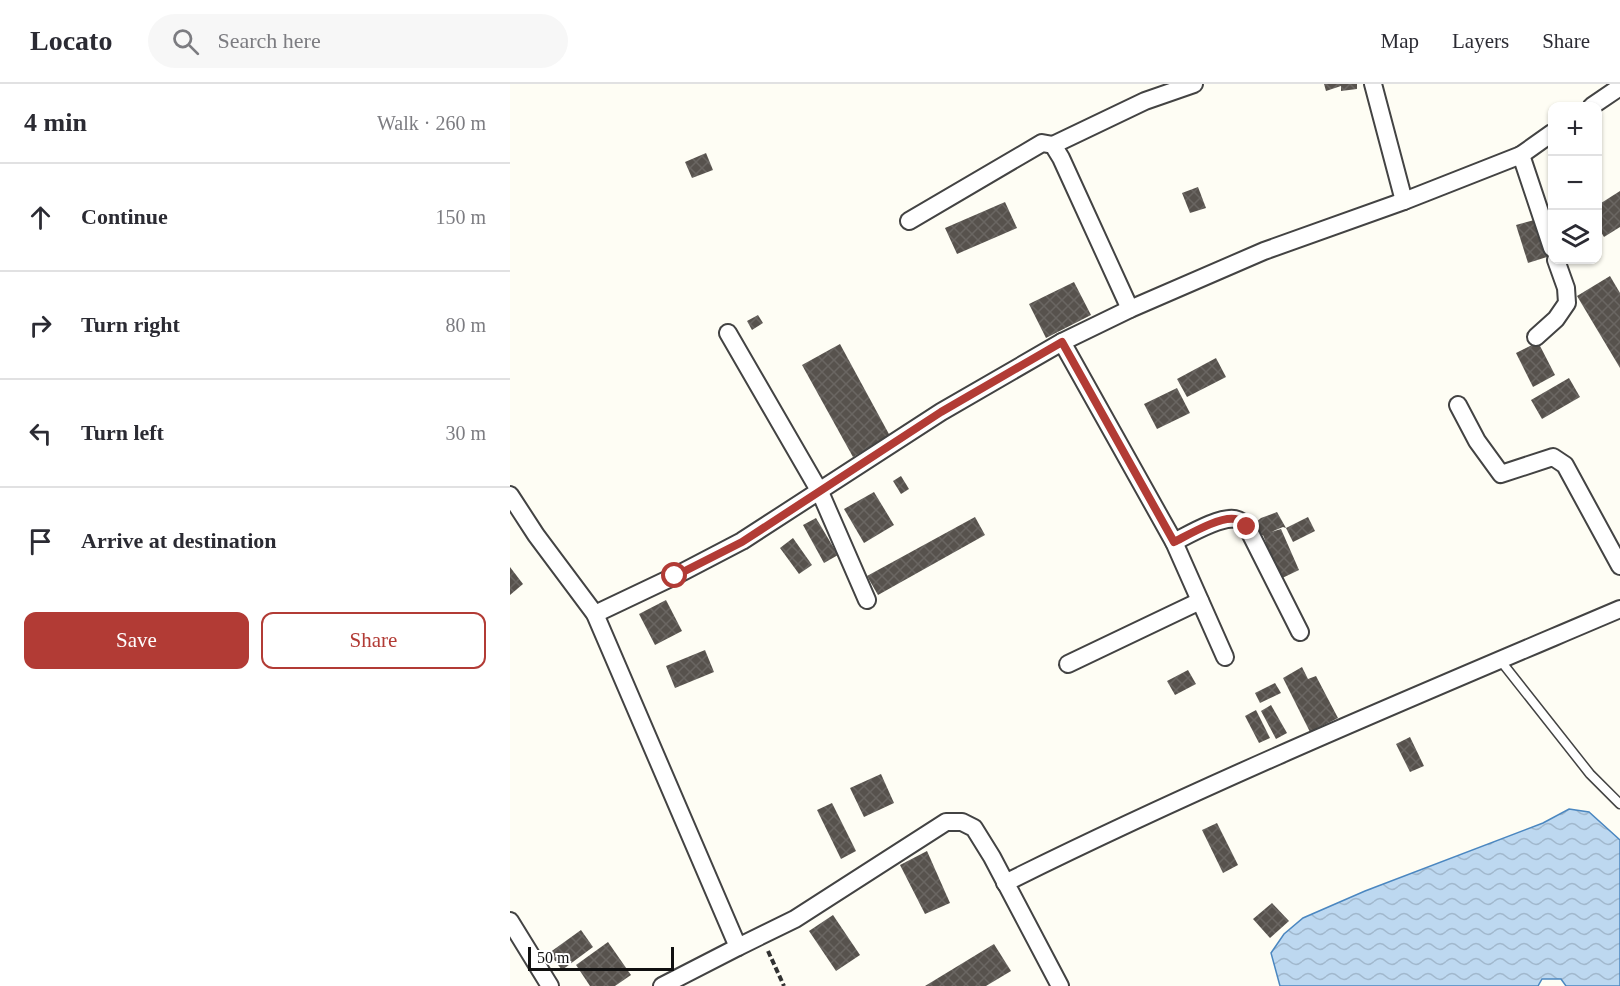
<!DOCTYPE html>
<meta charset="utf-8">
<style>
body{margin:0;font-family:Georgia,serif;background:#f7f7f7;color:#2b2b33}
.controls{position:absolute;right:18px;top:18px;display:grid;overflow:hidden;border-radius:12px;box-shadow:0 2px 4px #0004}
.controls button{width:54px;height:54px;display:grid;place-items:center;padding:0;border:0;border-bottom:2px solid #e1e1e2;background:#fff;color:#2b2b33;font:30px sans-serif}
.scale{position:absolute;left:18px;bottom:15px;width:146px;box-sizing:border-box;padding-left:6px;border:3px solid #101010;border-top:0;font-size:16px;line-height:21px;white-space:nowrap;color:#101010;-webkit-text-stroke:4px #fff;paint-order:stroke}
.stop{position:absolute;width:18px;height:18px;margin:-14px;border:4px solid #b23b35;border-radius:50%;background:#fff}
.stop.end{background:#b23b35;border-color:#fff;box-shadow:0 2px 6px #0008}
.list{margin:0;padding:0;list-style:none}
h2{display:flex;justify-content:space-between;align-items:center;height:78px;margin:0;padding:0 24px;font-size:26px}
h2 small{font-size:20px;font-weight:400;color:#7c7c81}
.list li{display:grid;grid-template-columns:39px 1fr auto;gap:18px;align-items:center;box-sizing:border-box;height:108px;padding:0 24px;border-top:2px solid #e1e1e2}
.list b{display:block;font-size:22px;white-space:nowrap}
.list em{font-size:20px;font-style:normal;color:#7c7c81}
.actions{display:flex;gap:12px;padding:18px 24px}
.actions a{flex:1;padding:14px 0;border:2px solid #b23b35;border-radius:12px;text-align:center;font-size:21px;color:#b23b35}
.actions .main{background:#b23b35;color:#fff}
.icon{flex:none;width:33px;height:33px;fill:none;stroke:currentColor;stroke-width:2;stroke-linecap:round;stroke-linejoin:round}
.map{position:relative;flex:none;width:1110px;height:902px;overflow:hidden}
header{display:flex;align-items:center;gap:36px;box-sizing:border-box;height:84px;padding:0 30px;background:#fff;border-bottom:2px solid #e1e1e2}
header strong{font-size:28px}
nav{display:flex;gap:33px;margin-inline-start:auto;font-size:21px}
.search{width:420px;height:54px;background:#f7f7f7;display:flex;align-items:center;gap:15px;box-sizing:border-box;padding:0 21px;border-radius:33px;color:#7c7c81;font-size:22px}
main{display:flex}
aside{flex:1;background:#fff}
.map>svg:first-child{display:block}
</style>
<header>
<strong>Locato</strong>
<div class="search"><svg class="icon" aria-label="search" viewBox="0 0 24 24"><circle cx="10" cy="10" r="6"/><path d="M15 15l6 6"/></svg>Search here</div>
<nav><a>Map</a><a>Layers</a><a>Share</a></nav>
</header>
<main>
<aside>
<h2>4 min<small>Walk · 260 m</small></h2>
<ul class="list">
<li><svg class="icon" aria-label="ahead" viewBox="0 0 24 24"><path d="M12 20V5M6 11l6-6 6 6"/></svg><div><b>Continue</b></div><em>150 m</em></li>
<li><svg class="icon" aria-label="right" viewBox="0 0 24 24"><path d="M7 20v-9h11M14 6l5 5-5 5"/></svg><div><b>Turn right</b></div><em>80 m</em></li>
<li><svg class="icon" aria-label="left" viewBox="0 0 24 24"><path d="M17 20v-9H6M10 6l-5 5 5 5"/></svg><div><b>Turn left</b></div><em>30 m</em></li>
<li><svg class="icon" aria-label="arrive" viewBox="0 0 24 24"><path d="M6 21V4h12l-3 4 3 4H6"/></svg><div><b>Arrive at destination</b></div></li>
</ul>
<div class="actions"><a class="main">Save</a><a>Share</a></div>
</aside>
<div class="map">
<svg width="1110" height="902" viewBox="0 0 1110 902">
<defs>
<pattern id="water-waves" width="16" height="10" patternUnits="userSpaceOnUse" patternTransform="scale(1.5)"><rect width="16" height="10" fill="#bdd8f0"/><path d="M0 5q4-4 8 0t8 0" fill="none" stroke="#a1b8cd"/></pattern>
<pattern id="building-cross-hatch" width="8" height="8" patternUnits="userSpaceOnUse" patternTransform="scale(1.5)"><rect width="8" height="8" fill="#57524d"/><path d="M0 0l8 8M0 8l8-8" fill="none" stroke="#6a6662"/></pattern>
</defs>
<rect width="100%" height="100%" fill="#fefdf4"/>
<!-- water -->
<polygon fill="url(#water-waves)" stroke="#4b87c0" stroke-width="1.5" points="1059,725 1079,728 1110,756 1110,902 1056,902 1051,895 1032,895 1028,902 770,902 761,869 774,850 793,834 855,807 1033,739"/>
<!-- building -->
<g fill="url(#building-cross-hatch)">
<polygon points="814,0 847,0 847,5 831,7 831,2 816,7"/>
<polygon points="196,69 203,86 182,94 175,78"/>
<polygon points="688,103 696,124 680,129 672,109"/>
<polygon points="1110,107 1110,143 1094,153 1088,143 1088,121"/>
<polygon points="495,118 507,144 447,170 435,144"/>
<polygon points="1028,135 1040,172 1018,179 1006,141"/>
<polygon points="1100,192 1110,209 1110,284 1067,212"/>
<polygon points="564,198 581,231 536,254 519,220"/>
<polygon points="248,231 253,239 242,246 237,237"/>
<polygon points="1028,258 1045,291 1023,303 1006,269"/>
<polygon points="330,260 380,352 343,373 292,281"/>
<polygon points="706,274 716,293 677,313 667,295"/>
<polygon points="1059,294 1070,313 1032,335 1021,316"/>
<polygon points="667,304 680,329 647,345 634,320"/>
<polygon points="391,392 399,405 391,410 383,397"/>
<polygon points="364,408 384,441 354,459 334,425"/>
<polygon points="767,428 776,444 773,443 761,448 771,445 789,486 766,497 764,481 753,451 745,455 741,442 751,434"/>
<polygon points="465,433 475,451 368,511 357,492"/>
<polygon points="798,433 805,447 783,458 776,444"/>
<polygon points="306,434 328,471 314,479 293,441"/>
<polygon points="283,454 302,481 289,490 270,464"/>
<polygon points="0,483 13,500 0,511"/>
<polygon points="156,516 172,547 145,561 129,530"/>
<polygon points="195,566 204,588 165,604 156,582"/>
<polygon points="792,583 798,595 806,592 828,634 800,648 773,594"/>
<polygon points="678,586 686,600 665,611 657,597"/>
<polygon points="765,599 771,609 750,619 745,609"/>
<polygon points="761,621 777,649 766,655 751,627"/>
<polygon points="746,626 760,654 749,659 735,632"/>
<polygon points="900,653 914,682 900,688 886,660"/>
<polygon points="371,690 384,719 354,733 340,704"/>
<polygon points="322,719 346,767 331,775 307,726"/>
<polygon points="707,739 728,781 713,789 692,746"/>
<polygon points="417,767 440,819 415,830 390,781"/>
<polygon points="762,819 779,837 760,854 743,835"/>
<polygon points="323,831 350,871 326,887 299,847"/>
<polygon points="71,846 83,863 52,886 39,869"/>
<polygon points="98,858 121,891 105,902 80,902 66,881"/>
<polygon points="484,860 501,887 476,902 415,902"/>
</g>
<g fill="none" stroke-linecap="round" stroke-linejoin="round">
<defs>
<polyline id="lane" points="990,576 1080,690 1110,720"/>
<g id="street">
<polyline points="863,0 894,117"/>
<polyline points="1082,22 1110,3"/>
<polyline points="543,61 635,17 684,0"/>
<polyline points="1011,71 1042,49"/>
<polyline points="399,137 532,59 543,61 551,74 620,225"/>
<polyline points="218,249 310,408 357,516"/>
<polyline points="1026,253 1046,235 1057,219 1056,204 1046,176"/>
<path d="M552,258L664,458C678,451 710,432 725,435C730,436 733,439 737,443L790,548"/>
<polyline points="948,321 967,357 991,390 1043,373 1055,381 1110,482"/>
<polyline points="0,411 26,451 85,530 228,863 285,835 436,738 452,738 464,744 482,773 550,902"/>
<polyline points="664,458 715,573"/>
<polyline points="85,530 165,492 232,457 431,328 552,258 620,225 754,167 894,117 1011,71 1042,164"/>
<polyline points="558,580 690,517"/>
<path d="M495,799C696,699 903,613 1110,525"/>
<polyline points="0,837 40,902"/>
<polyline points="152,902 228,863"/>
</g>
</defs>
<!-- lane casing -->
<use href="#lane" stroke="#434343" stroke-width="11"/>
<!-- street casing -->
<use href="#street" stroke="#434343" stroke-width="20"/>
<!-- path -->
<polyline stroke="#323232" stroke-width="4" stroke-dasharray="6 3" stroke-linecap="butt" points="258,867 274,902"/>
<!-- lane -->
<use href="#lane" stroke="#fff" stroke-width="8"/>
<!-- street -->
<use href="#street" stroke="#fff" stroke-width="16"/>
</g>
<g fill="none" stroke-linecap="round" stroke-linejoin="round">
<!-- route -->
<path stroke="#b23b35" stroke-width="8" d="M165,492L232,458L431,328L552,258L664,458C678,451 710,432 725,435C730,436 733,439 737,443"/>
</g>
</svg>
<div class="controls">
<button>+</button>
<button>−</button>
<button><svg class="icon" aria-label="layers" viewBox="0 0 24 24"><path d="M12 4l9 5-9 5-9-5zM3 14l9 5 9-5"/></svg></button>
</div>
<div class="scale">50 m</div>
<div class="stop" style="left:165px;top:492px"></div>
<div class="stop end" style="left:737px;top:443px"></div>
</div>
</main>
